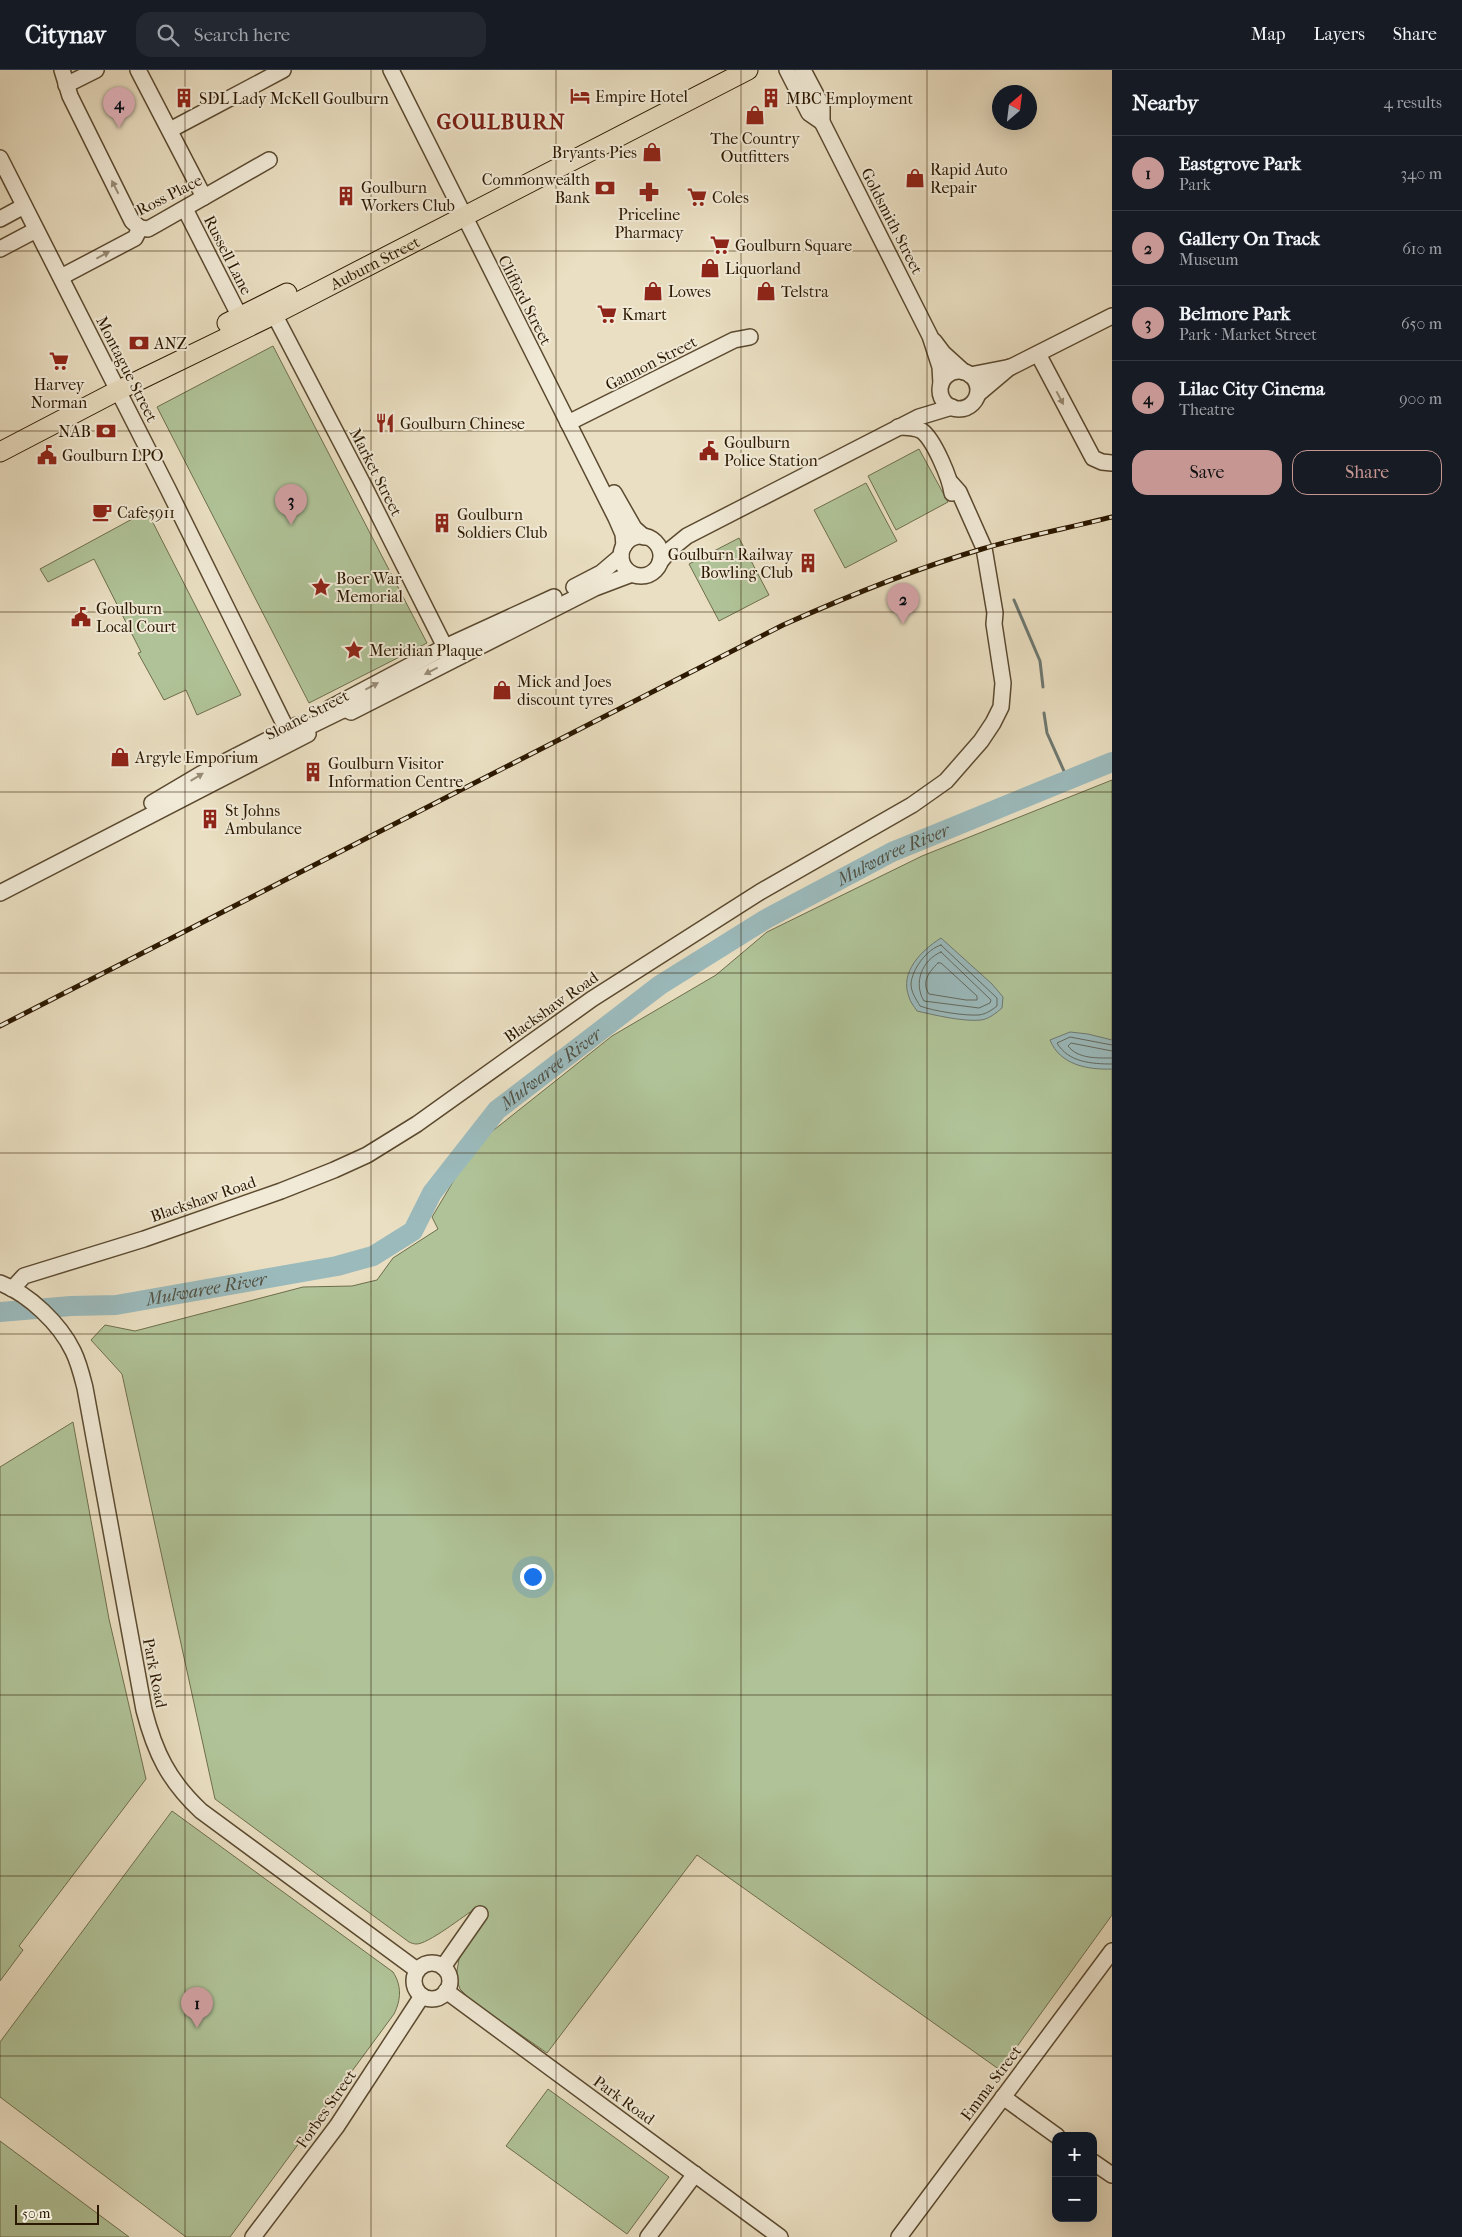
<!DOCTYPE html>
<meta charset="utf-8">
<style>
body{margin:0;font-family:"IM FELL French Canon",serif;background:#242831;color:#f1f3f6}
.controls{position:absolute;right:15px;bottom:15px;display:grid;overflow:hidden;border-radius:10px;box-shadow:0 5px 20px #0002}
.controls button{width:45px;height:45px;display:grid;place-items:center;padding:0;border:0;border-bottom:1px solid #363941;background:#171b24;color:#f1f3f6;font:25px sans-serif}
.compass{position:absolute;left:992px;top:15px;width:45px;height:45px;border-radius:50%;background:#171b24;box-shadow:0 5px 20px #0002;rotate:28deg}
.scale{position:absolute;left:15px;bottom:12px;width:84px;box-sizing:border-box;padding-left:5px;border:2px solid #2b1800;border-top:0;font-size:14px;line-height:18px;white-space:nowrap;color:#2b1800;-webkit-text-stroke:4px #f1ead7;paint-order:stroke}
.you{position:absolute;left:532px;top:1506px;width:18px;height:18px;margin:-12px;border:4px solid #fff;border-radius:50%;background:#1a73e8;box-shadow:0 0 0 8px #1a73e833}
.badge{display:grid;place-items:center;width:32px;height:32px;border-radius:50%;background:#c59692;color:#111;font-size:16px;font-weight:700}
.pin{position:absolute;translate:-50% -41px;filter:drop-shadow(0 1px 2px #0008)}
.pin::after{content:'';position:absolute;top:26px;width:18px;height:15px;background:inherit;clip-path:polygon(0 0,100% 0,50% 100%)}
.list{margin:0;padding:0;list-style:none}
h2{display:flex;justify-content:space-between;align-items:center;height:65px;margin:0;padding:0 20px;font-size:21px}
h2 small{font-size:16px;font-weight:400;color:#9ea1a6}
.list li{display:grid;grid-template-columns:32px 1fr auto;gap:15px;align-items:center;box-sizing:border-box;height:75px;padding:0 20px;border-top:1px solid #363941}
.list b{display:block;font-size:19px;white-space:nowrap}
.list p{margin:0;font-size:16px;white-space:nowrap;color:#9ea1a6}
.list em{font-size:16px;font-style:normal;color:#9ea1a6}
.actions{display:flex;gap:10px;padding:15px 20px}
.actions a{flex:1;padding:11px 0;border:1px solid #c59692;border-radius:15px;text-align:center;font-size:18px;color:#c59692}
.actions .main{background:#c59692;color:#111}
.icon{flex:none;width:28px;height:28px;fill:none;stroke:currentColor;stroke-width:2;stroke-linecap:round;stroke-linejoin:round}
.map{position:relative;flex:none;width:1112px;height:2167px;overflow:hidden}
header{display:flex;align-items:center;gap:30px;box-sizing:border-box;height:70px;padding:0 25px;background:#171b24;border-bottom:1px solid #363941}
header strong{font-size:24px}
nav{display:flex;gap:28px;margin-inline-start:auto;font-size:18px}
.search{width:350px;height:45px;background:#242831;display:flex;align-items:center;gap:12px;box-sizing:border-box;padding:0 18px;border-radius:15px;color:#9ea1a6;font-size:19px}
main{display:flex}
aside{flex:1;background:#171b24}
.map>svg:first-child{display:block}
</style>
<header>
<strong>Citynav</strong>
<div class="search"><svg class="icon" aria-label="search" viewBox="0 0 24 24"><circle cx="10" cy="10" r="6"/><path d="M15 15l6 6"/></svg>Search here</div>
<nav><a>Map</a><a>Layers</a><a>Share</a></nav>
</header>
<main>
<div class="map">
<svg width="1112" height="2167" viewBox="0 0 1112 2167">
<rect width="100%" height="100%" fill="#eadfc2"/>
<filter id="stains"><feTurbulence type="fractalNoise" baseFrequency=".004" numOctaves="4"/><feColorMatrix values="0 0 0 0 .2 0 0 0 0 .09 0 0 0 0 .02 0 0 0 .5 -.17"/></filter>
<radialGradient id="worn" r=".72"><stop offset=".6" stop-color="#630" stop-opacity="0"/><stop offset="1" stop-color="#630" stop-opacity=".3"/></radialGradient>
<!-- green -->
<g fill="#b0c398" stroke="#6e6e4c">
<polygon points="273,276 427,573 309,633 157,337"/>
<polygon points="919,379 948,432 896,460 868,406"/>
<polygon points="866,413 897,471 845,498 814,440"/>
<polygon points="147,441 241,625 197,645 186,620 164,630 138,583 141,582 94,489 48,512 40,499"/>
<polygon points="739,468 769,525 719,551 689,494"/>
<path d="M1112,710V1845L1000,2000L697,1785L547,1983L472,1931L460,1919L456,1907L459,1889L487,1845L476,1838C465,1845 427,1875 416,1874C414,1874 411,1873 409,1872L215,1729L122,1304L91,1270L105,1255L135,1261L303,1217L352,1216L377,1210L393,1188L438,1159L432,1147L475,1075L612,966L716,905L767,862L922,786Z"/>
<polygon points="73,1352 109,1549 146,1709 19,1876 23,1880 0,1911 0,1397"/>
<path d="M172,1741L393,1902C402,1916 401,1930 394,1944L230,2167H186L0,2027V1972Z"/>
<polygon points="548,2019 669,2107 627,2164 506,2076"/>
<polygon points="0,2071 129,2167 0,2167"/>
</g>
<!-- water -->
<g fill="#9bbabc" stroke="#6e7971">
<path d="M941,868L992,914L1003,927L1002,938C996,943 989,949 981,950C964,952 934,945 917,941C914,936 910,932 909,927C899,902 922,880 941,868Z"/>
<path d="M1070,962L1088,964L1112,970V999C1088,1000 1060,995 1050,970Z"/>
</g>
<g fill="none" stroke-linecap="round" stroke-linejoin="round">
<!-- shore -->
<g stroke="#63695e" stroke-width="1">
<path d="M941,875L997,928V936C992,940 986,944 979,945C965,946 933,941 920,936C916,929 911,922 911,914C912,899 927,879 941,875Z"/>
<path d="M941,882L991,930L990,933L979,938L924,931C913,913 922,890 941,882Z"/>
<path d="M938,893H941L977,926V930H966L929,924C921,912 929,902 938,893Z"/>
<path d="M1112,975L1070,967L1057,973C1068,992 1091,994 1112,994"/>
<path d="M1112,981L1071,973L1068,976C1078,989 1097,988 1112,988"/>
</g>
<!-- stream -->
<g stroke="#6e7971" stroke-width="3">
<polyline points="1014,530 1040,591 1043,617"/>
<polyline points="1044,643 1047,663 1068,710"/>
</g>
<!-- river -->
<path stroke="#9bbabc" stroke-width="20" id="s1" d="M0,1242L71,1236L116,1235L337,1196L373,1186L413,1161L432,1123L497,1040L660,915L766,849L892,782L1112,692"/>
<defs>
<g id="minor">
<polyline points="62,0 70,26 132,151 140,158"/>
<polyline points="138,0 204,127"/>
<polyline points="391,0 616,448 623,464 624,476"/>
<polyline points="787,0 809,43 822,52"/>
<polyline points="803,0 822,36 822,52 930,266 940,297 941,314"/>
<polyline points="66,15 96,0"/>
<polyline points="170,60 283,0"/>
<polyline points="0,88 168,419 287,660 296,663 341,641 359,637"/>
<polyline points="185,139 240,247"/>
<polyline points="0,149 24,136"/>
<polyline points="140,158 148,159 157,154 269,90"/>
<polyline points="0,179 36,160"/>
<polyline points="61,207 135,168 140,158"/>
<polyline points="274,244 365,418 445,577 454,579"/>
<polyline points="934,271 943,283 964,302"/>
<polyline points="1038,284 1093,388 1102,392 1112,393"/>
<circle cx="959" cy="320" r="19"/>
<polyline points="970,305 1011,297 1112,246"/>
<polyline points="978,324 1010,297"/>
<polyline points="568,353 734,270 750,267"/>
<path d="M898,357C906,357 915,357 922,361C934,370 950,408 952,423"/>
<polyline points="614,423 634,458 644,467"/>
<circle cx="641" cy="486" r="20"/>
<polyline points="660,492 671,479 687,466 919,347 952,337"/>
<polyline points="574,517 601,503 621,486"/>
<polyline points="330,638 445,577 554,527"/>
<polyline points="351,642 595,518 632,504"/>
<polyline points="152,733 201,704 297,655"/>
<polyline points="0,823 308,664"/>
<path d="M0,1213C29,1224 60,1254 73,1281C79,1293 82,1306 85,1318L144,1640C155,1683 169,1711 201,1741L417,1900"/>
<polyline points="12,1219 24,1206 144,1169 281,1121 334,1100 367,1085 417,1054 592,929 760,822 912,735 946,711 981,671 993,653 1001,637 1003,613 994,554 995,543 984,478 959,422 951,413"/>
<circle cx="432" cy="1911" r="18"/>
<polyline points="443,1897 480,1844"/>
<polyline points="446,1921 780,2167"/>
<polyline points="1003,2027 1057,2066"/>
<polyline points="1093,2092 1112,2105"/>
<polyline points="253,2167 337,2056 422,1926"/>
<polyline points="648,2167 695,2104"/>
<polyline points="899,2167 1112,1881"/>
</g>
<g id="major">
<polyline points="227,253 287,223"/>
<path id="s2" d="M0,382L117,321L269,247L748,0"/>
</g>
</defs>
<!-- minor casing -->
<use href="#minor" stroke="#5b4a30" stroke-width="18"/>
<!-- major casing -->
<use href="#major" stroke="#2b1800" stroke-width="21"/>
<!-- minor -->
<use href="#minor" stroke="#f1ead7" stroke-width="15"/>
<!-- major -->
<use href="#major" stroke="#eadfc2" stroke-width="19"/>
<defs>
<path id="rail" d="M0,956L783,555C848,526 914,499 982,479C1025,466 1069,458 1112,447"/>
</defs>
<!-- rail casing -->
<use href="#rail" stroke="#2b1800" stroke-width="5"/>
<!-- rail -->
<use href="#rail" stroke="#f1ead7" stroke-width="3" stroke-dasharray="9" stroke-linecap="butt"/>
</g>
<!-- one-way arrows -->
<defs><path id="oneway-solid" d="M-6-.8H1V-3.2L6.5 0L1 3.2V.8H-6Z" transform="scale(1.25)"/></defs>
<g fill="#988c76">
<use href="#oneway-solid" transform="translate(115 117) rotate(-117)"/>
<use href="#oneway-solid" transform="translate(103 185) rotate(-28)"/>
<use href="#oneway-solid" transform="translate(1060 328) rotate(62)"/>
<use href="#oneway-solid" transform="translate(431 601) rotate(153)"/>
<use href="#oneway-solid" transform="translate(372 616) rotate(-28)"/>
<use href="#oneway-solid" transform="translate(197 707) rotate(-31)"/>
</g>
<!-- grid -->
<path fill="none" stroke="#2b1800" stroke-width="1" stroke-opacity="0.55" d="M185,0V2167M371,0V2167M556,0V2167M741,0V2167M927,0V2167M0,181H1112M0,361H1112M0,542H1112M0,722H1112M0,903H1112M0,1083H1112M0,1264H1112M0,1445H1112M0,1625H1112M0,1806H1112M0,1986H1112"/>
<!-- icons -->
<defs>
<symbol id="hotel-bare" viewBox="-9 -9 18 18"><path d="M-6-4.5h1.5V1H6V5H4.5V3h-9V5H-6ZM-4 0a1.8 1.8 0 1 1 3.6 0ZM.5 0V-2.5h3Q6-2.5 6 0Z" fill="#8f2418" stroke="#f1ead7" stroke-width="2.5" paint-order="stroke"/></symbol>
<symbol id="building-bare" viewBox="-9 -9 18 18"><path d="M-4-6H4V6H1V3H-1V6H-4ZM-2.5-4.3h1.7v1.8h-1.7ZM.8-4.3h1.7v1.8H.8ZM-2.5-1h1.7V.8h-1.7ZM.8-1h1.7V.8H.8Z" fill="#8f2418" stroke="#f1ead7" stroke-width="2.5" paint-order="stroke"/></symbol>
<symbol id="shop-bare" viewBox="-9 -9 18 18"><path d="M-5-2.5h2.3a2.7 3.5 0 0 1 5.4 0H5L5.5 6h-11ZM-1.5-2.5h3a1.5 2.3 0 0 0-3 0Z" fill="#8f2418" stroke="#f1ead7" stroke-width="2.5" paint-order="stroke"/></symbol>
<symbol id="bank-bare" viewBox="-9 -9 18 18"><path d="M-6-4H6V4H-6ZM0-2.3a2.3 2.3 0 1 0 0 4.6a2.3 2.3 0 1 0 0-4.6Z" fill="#8f2418" stroke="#f1ead7" stroke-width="2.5" paint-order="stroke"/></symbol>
<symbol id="pharmacy-bare" viewBox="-9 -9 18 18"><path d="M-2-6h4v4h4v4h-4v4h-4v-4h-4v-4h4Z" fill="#8f2418" stroke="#f1ead7" stroke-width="2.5" paint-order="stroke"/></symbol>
<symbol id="supermarket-bare" viewBox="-9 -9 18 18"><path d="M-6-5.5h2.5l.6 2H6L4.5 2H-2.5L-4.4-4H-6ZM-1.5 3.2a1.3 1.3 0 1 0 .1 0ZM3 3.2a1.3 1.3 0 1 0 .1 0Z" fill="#8f2418" stroke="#f1ead7" stroke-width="2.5" paint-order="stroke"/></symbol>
<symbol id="restaurant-bare" viewBox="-9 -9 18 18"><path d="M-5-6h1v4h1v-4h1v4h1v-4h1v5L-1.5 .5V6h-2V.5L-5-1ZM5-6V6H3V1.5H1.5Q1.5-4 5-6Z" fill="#8f2418" stroke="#f1ead7" stroke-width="2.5" paint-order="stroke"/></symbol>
<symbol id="civic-bare" viewBox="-9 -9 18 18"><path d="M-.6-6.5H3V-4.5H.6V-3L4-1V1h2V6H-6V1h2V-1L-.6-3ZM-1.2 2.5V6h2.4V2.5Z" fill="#8f2418" stroke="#f1ead7" stroke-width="2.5" paint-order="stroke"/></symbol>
<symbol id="cafe-bare" viewBox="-9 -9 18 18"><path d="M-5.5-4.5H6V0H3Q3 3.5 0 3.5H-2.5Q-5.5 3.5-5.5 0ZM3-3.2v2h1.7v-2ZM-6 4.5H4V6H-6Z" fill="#8f2418" stroke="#f1ead7" stroke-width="2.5" paint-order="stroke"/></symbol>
<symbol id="sight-bare" viewBox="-9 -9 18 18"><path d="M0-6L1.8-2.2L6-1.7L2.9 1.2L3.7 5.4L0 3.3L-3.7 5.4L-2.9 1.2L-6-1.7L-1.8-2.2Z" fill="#8f2418" stroke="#f1ead7" stroke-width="2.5" paint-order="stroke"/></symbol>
</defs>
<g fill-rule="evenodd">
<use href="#hotel-bare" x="566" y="12" width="28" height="28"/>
<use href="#building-bare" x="170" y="14" width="28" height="28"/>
<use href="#building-bare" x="757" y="14" width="28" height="28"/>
<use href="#shop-bare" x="741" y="31" width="28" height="28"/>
<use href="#shop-bare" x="638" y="68" width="28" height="28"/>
<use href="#shop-bare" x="901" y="94" width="28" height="28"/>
<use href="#bank-bare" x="591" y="104" width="28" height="28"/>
<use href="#pharmacy-bare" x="635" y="108" width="28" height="28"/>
<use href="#building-bare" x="332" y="112" width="28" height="28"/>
<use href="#supermarket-bare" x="683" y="113" width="28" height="28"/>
<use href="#supermarket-bare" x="706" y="161" width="28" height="28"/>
<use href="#shop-bare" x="696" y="184" width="28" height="28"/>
<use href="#shop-bare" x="639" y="207" width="28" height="28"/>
<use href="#shop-bare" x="752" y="207" width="28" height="28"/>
<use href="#supermarket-bare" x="593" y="230" width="28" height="28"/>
<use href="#bank-bare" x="125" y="259" width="28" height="28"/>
<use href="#supermarket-bare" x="45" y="277" width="28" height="28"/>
<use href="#restaurant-bare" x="371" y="339" width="28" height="28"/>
<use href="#bank-bare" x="92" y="347" width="28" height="28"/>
<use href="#civic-bare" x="695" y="367" width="28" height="28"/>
<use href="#civic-bare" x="33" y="371" width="28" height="28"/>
<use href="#cafe-bare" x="88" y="428" width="28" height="28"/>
<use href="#building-bare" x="428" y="439" width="28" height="28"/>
<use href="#building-bare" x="794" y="479" width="28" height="28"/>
<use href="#sight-bare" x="307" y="503" width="28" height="28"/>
<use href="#civic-bare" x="67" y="533" width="28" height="28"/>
<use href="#sight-bare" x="340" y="566" width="28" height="28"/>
<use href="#shop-bare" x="488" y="606" width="28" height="28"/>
<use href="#shop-bare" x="106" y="673" width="28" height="28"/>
<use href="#building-bare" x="299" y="688" width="28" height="28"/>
<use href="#building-bare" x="196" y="735" width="28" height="28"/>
</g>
<g text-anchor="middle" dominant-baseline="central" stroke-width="4" stroke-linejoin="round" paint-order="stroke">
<!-- poi labels -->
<g font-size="16" fill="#2b1800" stroke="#f1ead7" text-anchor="start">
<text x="595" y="26">Empire Hotel</text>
<text x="199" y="28">SDL Lady McKell Goulburn</text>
<text x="786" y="28">MBC Employment</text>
<text x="755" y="68" text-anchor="middle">The Country<tspan x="755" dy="18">Outfitters</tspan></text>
<text x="637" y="82" text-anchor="end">Bryants Pies</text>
<text x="930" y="99">Rapid Auto<tspan x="930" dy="18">Repair</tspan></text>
<text x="590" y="109" text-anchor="end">Commonwealth<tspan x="590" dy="18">Bank</tspan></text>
<text x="361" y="117">Goulburn<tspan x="361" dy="18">Workers Club</tspan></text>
<text x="712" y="127">Coles</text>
<text x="649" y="144" text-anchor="middle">Priceline<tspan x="649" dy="18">Pharmacy</tspan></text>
<text x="735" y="175">Goulburn Square</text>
<text x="725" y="198">Liquorland</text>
<text x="668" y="221">Lowes</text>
<text x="781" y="221">Telstra</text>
<text x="622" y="244">Kmart</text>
<text x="154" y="273">ANZ</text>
<text x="59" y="314" text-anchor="middle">Harvey<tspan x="59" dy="18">Norman</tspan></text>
<text x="400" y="353">Goulburn Chinese</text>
<text x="91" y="361" text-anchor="end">NAB</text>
<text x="724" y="372">Goulburn<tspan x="724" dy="18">Police Station</tspan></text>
<text x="62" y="385">Goulburn LPO</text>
<text x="117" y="442">Cafe5911</text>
<text x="457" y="444">Goulburn<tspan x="457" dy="18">Soldiers Club</tspan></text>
<text x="793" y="484" text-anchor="end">Goulburn Railway<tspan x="793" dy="18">Bowling Club</tspan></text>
<text x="336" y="508">Boer War<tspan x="336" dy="18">Memorial</tspan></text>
<text x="96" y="538">Goulburn<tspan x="96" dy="18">Local Court</tspan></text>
<text x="369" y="580">Meridian Plaque</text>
<text x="517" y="611">Mick and Joes<tspan x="517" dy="18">discount tyres</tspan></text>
<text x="135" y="687">Argyle Emporium</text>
<text x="328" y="693">Goulburn Visitor<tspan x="328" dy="18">Information Centre</tspan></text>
<text x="225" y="740">St Johns<tspan x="225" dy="18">Ambulance</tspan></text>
</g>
<!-- street labels -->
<g font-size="16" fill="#2b1800" stroke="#f1ead7">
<text transform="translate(169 125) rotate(-27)">Ross Place</text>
<text transform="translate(892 151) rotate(63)">Goldsmith Street</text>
<text transform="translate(228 185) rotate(63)">Russell Lane</text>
<text stroke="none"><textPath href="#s2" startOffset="420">Auburn Street</textPath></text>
<text transform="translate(525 230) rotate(63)">Clifford Street</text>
<text transform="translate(651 293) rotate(-27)">Gannon Street</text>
<text transform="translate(127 299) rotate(63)">Montague Street</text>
<text transform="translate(376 402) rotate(63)">Market Street</text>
<text transform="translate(307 645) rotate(-27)">Sloane Street</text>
<text transform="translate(551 937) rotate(-35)">Blackshaw Road</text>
<text transform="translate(203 1129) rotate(-19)">Blackshaw Road</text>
<text transform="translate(155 1603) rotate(79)">Park Road</text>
<text transform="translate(991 2013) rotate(-53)">Emma Street</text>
<text transform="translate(624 2030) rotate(36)">Park Road</text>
<text transform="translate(326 2039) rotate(-55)">Forbes Street</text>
</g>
<!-- water labels -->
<g font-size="18" font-style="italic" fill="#525142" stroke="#f1ead7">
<text stroke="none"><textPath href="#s1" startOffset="1046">Mulwaree River</textPath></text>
<text stroke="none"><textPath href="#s1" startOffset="641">Mulwaree River</textPath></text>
<text stroke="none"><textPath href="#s1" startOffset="208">Mulwaree River</textPath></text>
</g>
<!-- district labels -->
<g font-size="21" font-weight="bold" letter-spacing="1" fill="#7a1f14" stroke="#f1ead7">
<text x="501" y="52">GOULBURN</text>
</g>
</g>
<rect width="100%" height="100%" filter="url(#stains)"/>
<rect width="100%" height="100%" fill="url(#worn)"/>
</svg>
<div class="controls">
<button>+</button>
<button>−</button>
</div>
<svg class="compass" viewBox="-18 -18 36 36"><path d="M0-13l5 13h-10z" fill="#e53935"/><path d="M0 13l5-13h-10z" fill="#9ea1a6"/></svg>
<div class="scale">50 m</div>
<div class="you"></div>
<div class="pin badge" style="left:197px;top:1958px">1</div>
<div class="pin badge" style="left:903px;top:554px">2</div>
<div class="pin badge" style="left:291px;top:455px">3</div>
<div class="pin badge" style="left:119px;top:58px">4</div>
</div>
<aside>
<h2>Nearby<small>4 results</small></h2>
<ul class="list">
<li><span class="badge">1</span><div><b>Eastgrove Park</b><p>Park</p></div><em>340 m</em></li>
<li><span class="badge">2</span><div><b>Gallery On Track</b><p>Museum</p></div><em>610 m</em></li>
<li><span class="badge">3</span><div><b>Belmore Park</b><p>Park · Market Street</p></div><em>650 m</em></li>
<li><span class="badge">4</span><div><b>Lilac City Cinema</b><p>Theatre</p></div><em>900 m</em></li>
</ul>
<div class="actions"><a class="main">Save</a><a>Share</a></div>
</aside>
</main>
